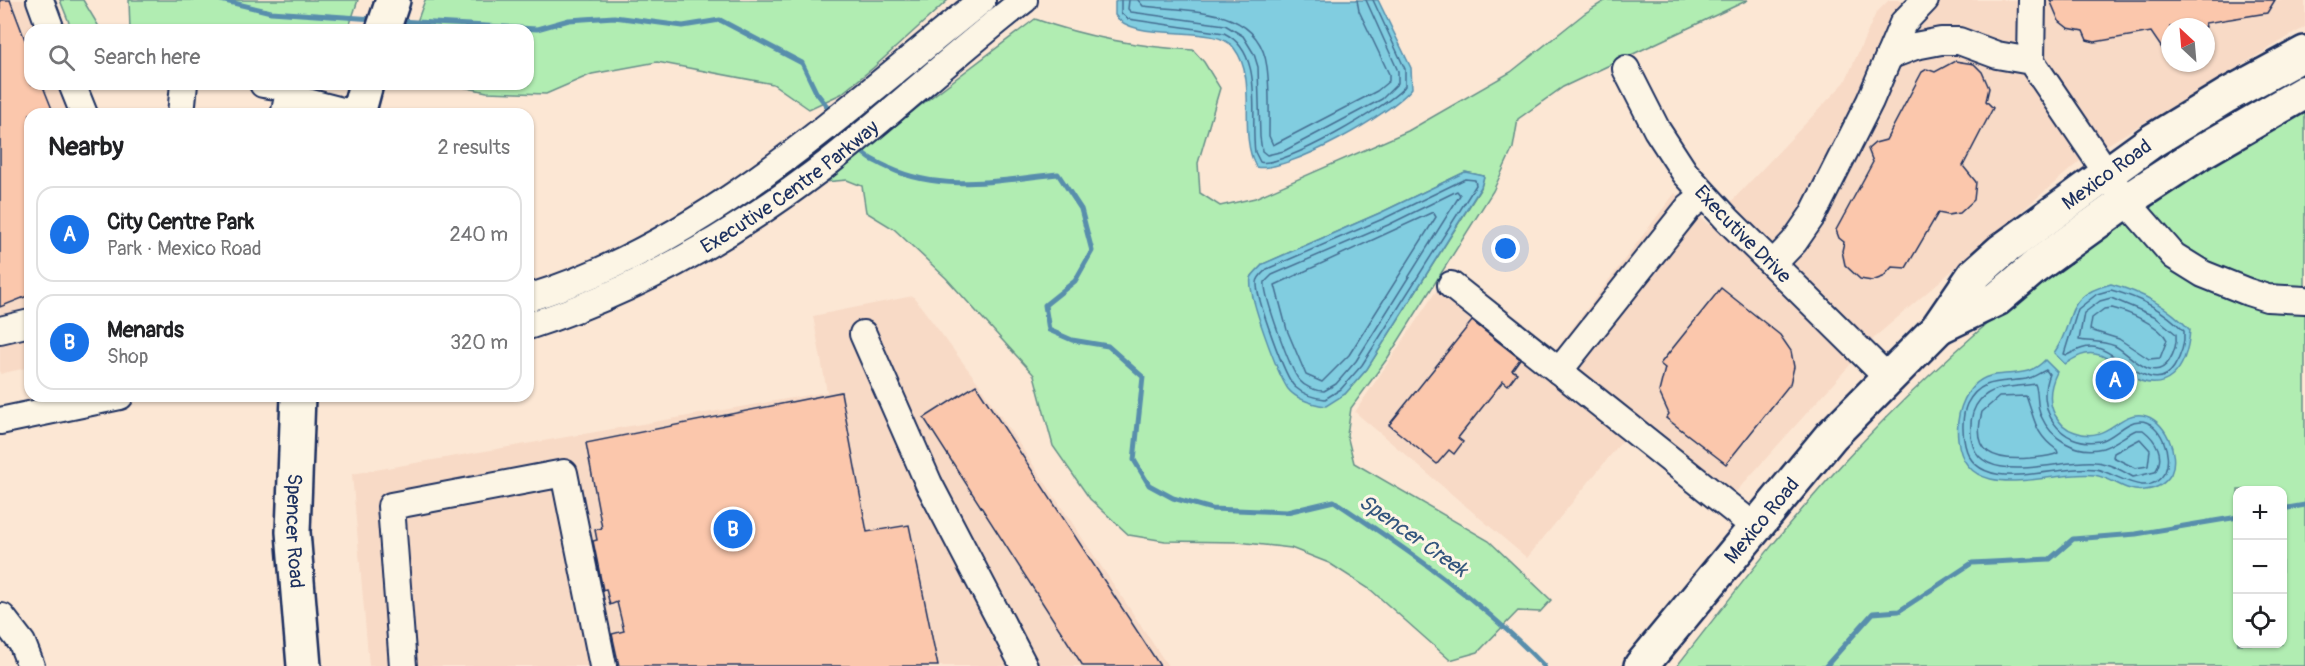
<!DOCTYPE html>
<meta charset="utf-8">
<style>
body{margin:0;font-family:Pangolin,sans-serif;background:#f6f6f6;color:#202124}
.controls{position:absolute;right:18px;bottom:18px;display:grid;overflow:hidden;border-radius:12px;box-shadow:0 2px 4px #0004}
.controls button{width:54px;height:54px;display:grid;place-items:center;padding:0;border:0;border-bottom:2px solid #e0e0e0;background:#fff;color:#202124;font:30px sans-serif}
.compass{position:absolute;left:2161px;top:18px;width:54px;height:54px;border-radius:50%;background:#fff;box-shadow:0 2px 4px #0004;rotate:334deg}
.you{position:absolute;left:1506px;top:249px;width:21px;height:21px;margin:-15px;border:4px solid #fff;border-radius:50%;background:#1a73e8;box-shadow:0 0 0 9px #1a73e833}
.badge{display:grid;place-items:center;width:39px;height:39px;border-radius:50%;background:#1a73e8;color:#fff;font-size:20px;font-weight:700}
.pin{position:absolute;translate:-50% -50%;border:3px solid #fff;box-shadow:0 2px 6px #0006}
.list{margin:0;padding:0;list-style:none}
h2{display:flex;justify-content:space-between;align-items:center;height:78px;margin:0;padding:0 24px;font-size:26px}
h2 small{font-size:20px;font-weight:400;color:#757577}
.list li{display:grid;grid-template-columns:39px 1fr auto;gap:18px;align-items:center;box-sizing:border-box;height:96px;margin:0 12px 12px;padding:0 12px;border:2px solid #e0e0e0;border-radius:18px}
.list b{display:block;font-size:22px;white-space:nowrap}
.list p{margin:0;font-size:20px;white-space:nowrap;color:#757577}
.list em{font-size:20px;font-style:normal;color:#757577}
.icon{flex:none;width:33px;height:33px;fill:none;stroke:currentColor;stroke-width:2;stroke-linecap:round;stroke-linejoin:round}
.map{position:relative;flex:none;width:2305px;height:666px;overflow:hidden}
.search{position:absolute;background:#fff;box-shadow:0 2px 4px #0004;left:24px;top:24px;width:510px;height:66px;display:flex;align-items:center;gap:15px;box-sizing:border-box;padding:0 21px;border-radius:18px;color:#757577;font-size:22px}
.panel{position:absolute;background:#fff;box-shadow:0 2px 4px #0004;left:24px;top:108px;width:510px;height:294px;border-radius:18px}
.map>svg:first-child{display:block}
</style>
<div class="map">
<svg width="2305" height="666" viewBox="0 0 2305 666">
<rect width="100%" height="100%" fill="#fce7d4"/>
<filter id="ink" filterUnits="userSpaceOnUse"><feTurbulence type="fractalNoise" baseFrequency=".0167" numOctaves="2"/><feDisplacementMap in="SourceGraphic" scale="12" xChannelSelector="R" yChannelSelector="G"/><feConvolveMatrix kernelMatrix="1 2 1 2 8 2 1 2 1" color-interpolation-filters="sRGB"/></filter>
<g filter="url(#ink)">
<!-- built -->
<g fill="#f8dac6" fill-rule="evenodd">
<polygon points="0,0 48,0 61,30 30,30 30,84 83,84 95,114 30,114 30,367 0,374"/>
<path d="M1889,0H2305V27L2080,161L1876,336L1716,514L1623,440L1527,558L1355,412L1451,269L1555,351L1675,193L1709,225L1845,82L1876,13ZM2170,27H2206V63H2170Z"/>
<polygon points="913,296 979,384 1168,666 369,666 352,474 827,392 813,316"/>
</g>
<!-- green -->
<g fill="#b1edb2" stroke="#668e88" stroke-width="1.5" fill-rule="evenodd">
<polygon points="60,0 83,0 101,30 72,30"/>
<polygon points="129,0 358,0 348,30 130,30"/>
<polygon points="425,0 948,0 873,68 841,94 809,109 773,84 657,62 592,74 546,94 487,92 448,84 528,84 528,30 414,30"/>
<path d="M1606,0H1748L1563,87L1518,119L1513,148L1493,191L1387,359L1351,408L1347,435L1354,463L1489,541L1551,600L1540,612L1518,611L1478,652L1450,660L1371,590L1329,563L1291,548L1238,542L1165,541L1129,535L1090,499L1053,446L1034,375L946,278L894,229L866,212L862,186L847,180L824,182L917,108L1035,19C1086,37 1139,47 1193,50L1204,62L1220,88L1198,163L1200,193L1220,206L1255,198L1408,131L1511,72L1585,13ZM1465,172L1484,176L1481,188L1367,369L1345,394L1252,276L1263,264L1382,212Z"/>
<path d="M2305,104V666H1677C1731,597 1784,527 1844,462C1902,398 1966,340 2033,285C2118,217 2213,162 2305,104ZM2238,490H2282V644H2238Z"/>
</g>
<!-- water -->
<g fill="#81cde0" stroke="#588eac" stroke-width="1.5">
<path d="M1119,0H1378L1411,68L1412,88C1393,113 1286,174 1256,167C1237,130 1259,81 1234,48C1216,22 1133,44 1115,15V2Z"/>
<path d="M1465,172L1484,176L1481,187L1367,369L1345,394L1326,406C1312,404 1297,400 1288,389C1278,375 1247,293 1251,278C1253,273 1260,268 1263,264L1382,212Z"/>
<path d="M2111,284C2141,292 2169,307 2190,330C2187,369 2167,400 2125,373C2115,367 2110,356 2095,354C2083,352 2075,358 2065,364L2054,353C2078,319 2060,297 2111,284Z"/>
<path d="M2045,360L2057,372C2050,386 2047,400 2055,415C2060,423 2065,429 2075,432C2108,444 2117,412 2142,415C2165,418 2180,454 2171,474C2165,484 2157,489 2145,490C2125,493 2114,478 2094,475C2053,469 1965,509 1958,439C1955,414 1966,379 1995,375C2015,372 2030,376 2045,360Z"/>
</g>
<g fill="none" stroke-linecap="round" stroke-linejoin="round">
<!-- shore -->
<g stroke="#446e92" stroke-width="1.5">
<path d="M1121,0V13L1128,19L1224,33C1265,53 1250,114 1255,152L1260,162C1281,169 1391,105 1405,86V69L1373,0"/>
<polyline points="1129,0 1128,9 1131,12 1225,25 1243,36 1254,54 1258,67 1260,137 1262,151 1267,155 1284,151 1382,99 1398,83 1398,71 1366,0"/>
<path d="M1138,0L1143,6C1189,12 1259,5 1267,67C1270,89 1269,113 1269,136L1273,145L1377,91L1389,81V74L1359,11L1357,0"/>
<path d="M1465,179L1475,180L1476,185L1362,365L1341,389L1325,399C1314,398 1304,395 1295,387C1285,378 1256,297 1257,283C1257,277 1263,273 1267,269L1385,218Z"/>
<path d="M1457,191L1460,195L1356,361L1336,384L1324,391C1315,391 1305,387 1299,380C1290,369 1263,294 1265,282L1272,275L1388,225Z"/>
<polygon points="1433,212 1436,217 1349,355 1322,382 1306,375 1287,330 1275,285"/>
<path d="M2111,290C2138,297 2165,311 2184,331C2185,343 2181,356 2174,367C2154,398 2119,353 2098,348C2087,345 2077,350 2067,355L2064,354L2078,309L2097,294Z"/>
<path d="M2111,298L2154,316L2176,334C2177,343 2174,353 2169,361C2153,385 2129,353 2115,346C2102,341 2091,342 2079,340L2084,313L2100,301Z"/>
<path d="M2112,308C2128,312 2160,325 2167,340L2160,358L2149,359L2119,339L2090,330L2092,318L2104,309Z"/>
<path d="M2046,370L2049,374C2035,408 2059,448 2100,441C2114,438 2125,421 2140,421C2161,421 2173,456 2165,472C2149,501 2116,473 2096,469C2059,463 1977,499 1965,445C1962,433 1962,415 1967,404C1981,377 2002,383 2026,379C2034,377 2039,373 2046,370Z"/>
<path d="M2035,384C2039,393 2036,406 2041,416C2051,439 2077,455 2103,448C2115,444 2125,435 2136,430H2143C2156,440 2166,456 2155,472L2133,477C2121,470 2109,463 2095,462C2061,458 1974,491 1971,435C1970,423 1971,410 1980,400C1994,384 2015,388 2035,384Z"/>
<path d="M2026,396C2035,419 2034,434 2057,450L2058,453C2049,457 2039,457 2030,458C1994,461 1971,454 1982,412L1999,397Z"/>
<polygon points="2140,439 2150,450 2148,466 2135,468 2113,457 2114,453"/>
</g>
<!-- stream -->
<g stroke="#588eac" stroke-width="5">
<polyline points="221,0 271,12 374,19"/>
<polyline points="399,21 537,29 569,20 614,17 683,26 720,20 802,63 816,92 833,114"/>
<path d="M859,148C867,159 877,162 889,168C942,193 1001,180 1058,174L1081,209L1092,251L1075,281L1045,305L1049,330L1072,340L1108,346L1143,377L1134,460L1149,485L1173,498L1212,509L1287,512L1334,501C1409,551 1482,601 1544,666"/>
<polyline points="2282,509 2305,505"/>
<polyline points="1826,666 1873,613 1899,611 1972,563 2050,559 2073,539 2136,534 2238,517"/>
</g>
</g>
<!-- building -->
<g fill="#fbc7ac" stroke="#1b2f5e" stroke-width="1.5">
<polygon points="0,0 10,0 30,53 30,84 42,84 54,114 30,114 30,295 0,307"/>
<polygon points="2050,0 2275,0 2267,13 2205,23 2206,27 2170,27 2170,60 2151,32 2095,42 2087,40 2083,31 2068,28 2059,21"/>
<polygon points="1955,61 1974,64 1982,72 1989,88 1986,101 1993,108 1963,166 1976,182 1974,200 1960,213 1948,215 1938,213 1906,268 1892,267 1883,277 1872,281 1860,279 1845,265 1842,251 1844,242 1839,238 1836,230 1873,162 1868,149 1875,143 1886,140 1922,72 1927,69 1935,72"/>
<polygon points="1721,288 1780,335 1791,351 1794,367 1790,384 1726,464 1666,418 1669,414 1659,392 1665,368 1660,364"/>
<polygon points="1472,321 1520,359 1512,370 1517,373 1508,385 1503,381 1458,438 1463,442 1454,454 1449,450 1437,464 1389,425"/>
<polygon points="976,385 1160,666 1083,666 924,418"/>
<polygon points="841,392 867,532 909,525 938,666 619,666 612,634 624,631 617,602 610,605 606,589 603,590 593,541 597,540 595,530 602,528 586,443"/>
</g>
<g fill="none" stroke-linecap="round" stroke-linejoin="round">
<defs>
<g id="minor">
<polyline points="40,0 51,30"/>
<polyline points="1889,56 1915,46 1941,41 1959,41 1997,55 2031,61 2126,201 2174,256 2203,274 2248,292 2267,298 2305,300"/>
<polyline points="2031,61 2032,0"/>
<path id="s1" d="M1626,69L1657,130L1685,173L1728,220L1888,378"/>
<polyline points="72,84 84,114"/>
<polyline points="263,84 282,87 288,97 285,111"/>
<polyline points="288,97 354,114"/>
<polyline points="181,114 184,84"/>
<polyline points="1773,264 1794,242 1812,216 1870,101 1903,23 1925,0"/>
<polyline points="1451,285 1755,527"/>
<path d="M528,298C707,243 840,113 982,0"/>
<path id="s2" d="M528,326C634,292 731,237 820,169C890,115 954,54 1024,0"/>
<polyline points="0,330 30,323"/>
<polyline points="863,334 929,484 1024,666"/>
<polyline points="1559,371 1689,207 1704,195"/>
<polyline points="0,421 120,396"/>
<polyline points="2,617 22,643 31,666"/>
<polyline points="403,666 391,506 564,473 603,666"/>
</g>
<g id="major">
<polyline points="383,30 393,0"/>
<polyline points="358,114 366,84"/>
<polyline points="1941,326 1997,299 2036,266 2126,201 2201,152 2305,92"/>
<path id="s3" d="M298,396L293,532L304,666"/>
<path id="s4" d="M1641,666L1831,436L1937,329L1974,275L2001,251L2152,141L2226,96L2305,53"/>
</g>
</defs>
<!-- minor casing -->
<use href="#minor" stroke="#1b2f5e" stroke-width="30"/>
<!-- major casing -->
<use href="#major" stroke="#1b2f5e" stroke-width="38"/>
<!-- minor -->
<use href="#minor" stroke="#fcf5e5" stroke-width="26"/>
<!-- major -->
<use href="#major" stroke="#fcf5e5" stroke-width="33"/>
</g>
</g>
<g text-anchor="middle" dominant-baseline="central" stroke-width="6" stroke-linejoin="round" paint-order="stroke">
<!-- street labels -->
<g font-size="20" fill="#1b2f5e" stroke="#fcf5e5">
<text stroke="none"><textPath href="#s4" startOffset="681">Mexico Road</textPath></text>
<text stroke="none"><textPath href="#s2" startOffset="298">Executive Centre Parkway</textPath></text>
<text stroke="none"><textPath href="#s1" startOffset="204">Executive Drive</textPath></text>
<text stroke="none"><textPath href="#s4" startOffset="189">Mexico Road</textPath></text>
<text stroke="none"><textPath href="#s3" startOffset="135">Spencer Road</textPath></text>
</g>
<!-- water labels -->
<g font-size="21" font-style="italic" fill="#34567e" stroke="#fcf5e5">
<text transform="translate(1413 536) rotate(35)">Spencer Creek</text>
</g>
</g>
</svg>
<div class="controls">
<button>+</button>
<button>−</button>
<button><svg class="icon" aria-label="locate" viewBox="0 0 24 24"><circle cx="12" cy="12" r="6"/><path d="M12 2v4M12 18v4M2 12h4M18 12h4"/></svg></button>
</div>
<svg class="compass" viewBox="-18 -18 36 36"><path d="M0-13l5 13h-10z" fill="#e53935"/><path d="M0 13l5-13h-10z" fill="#757577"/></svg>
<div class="you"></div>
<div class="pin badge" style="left:2115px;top:380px">A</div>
<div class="pin badge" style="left:733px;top:529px">B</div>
<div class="search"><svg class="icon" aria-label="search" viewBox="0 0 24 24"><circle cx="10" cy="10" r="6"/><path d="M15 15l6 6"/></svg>Search here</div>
<section class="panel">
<h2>Nearby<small>2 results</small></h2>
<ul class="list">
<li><span class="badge">A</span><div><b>City Centre Park</b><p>Park · Mexico Road</p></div><em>240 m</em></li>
<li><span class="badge">B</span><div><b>Menards</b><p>Shop</p></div><em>320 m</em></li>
</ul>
</section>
</div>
